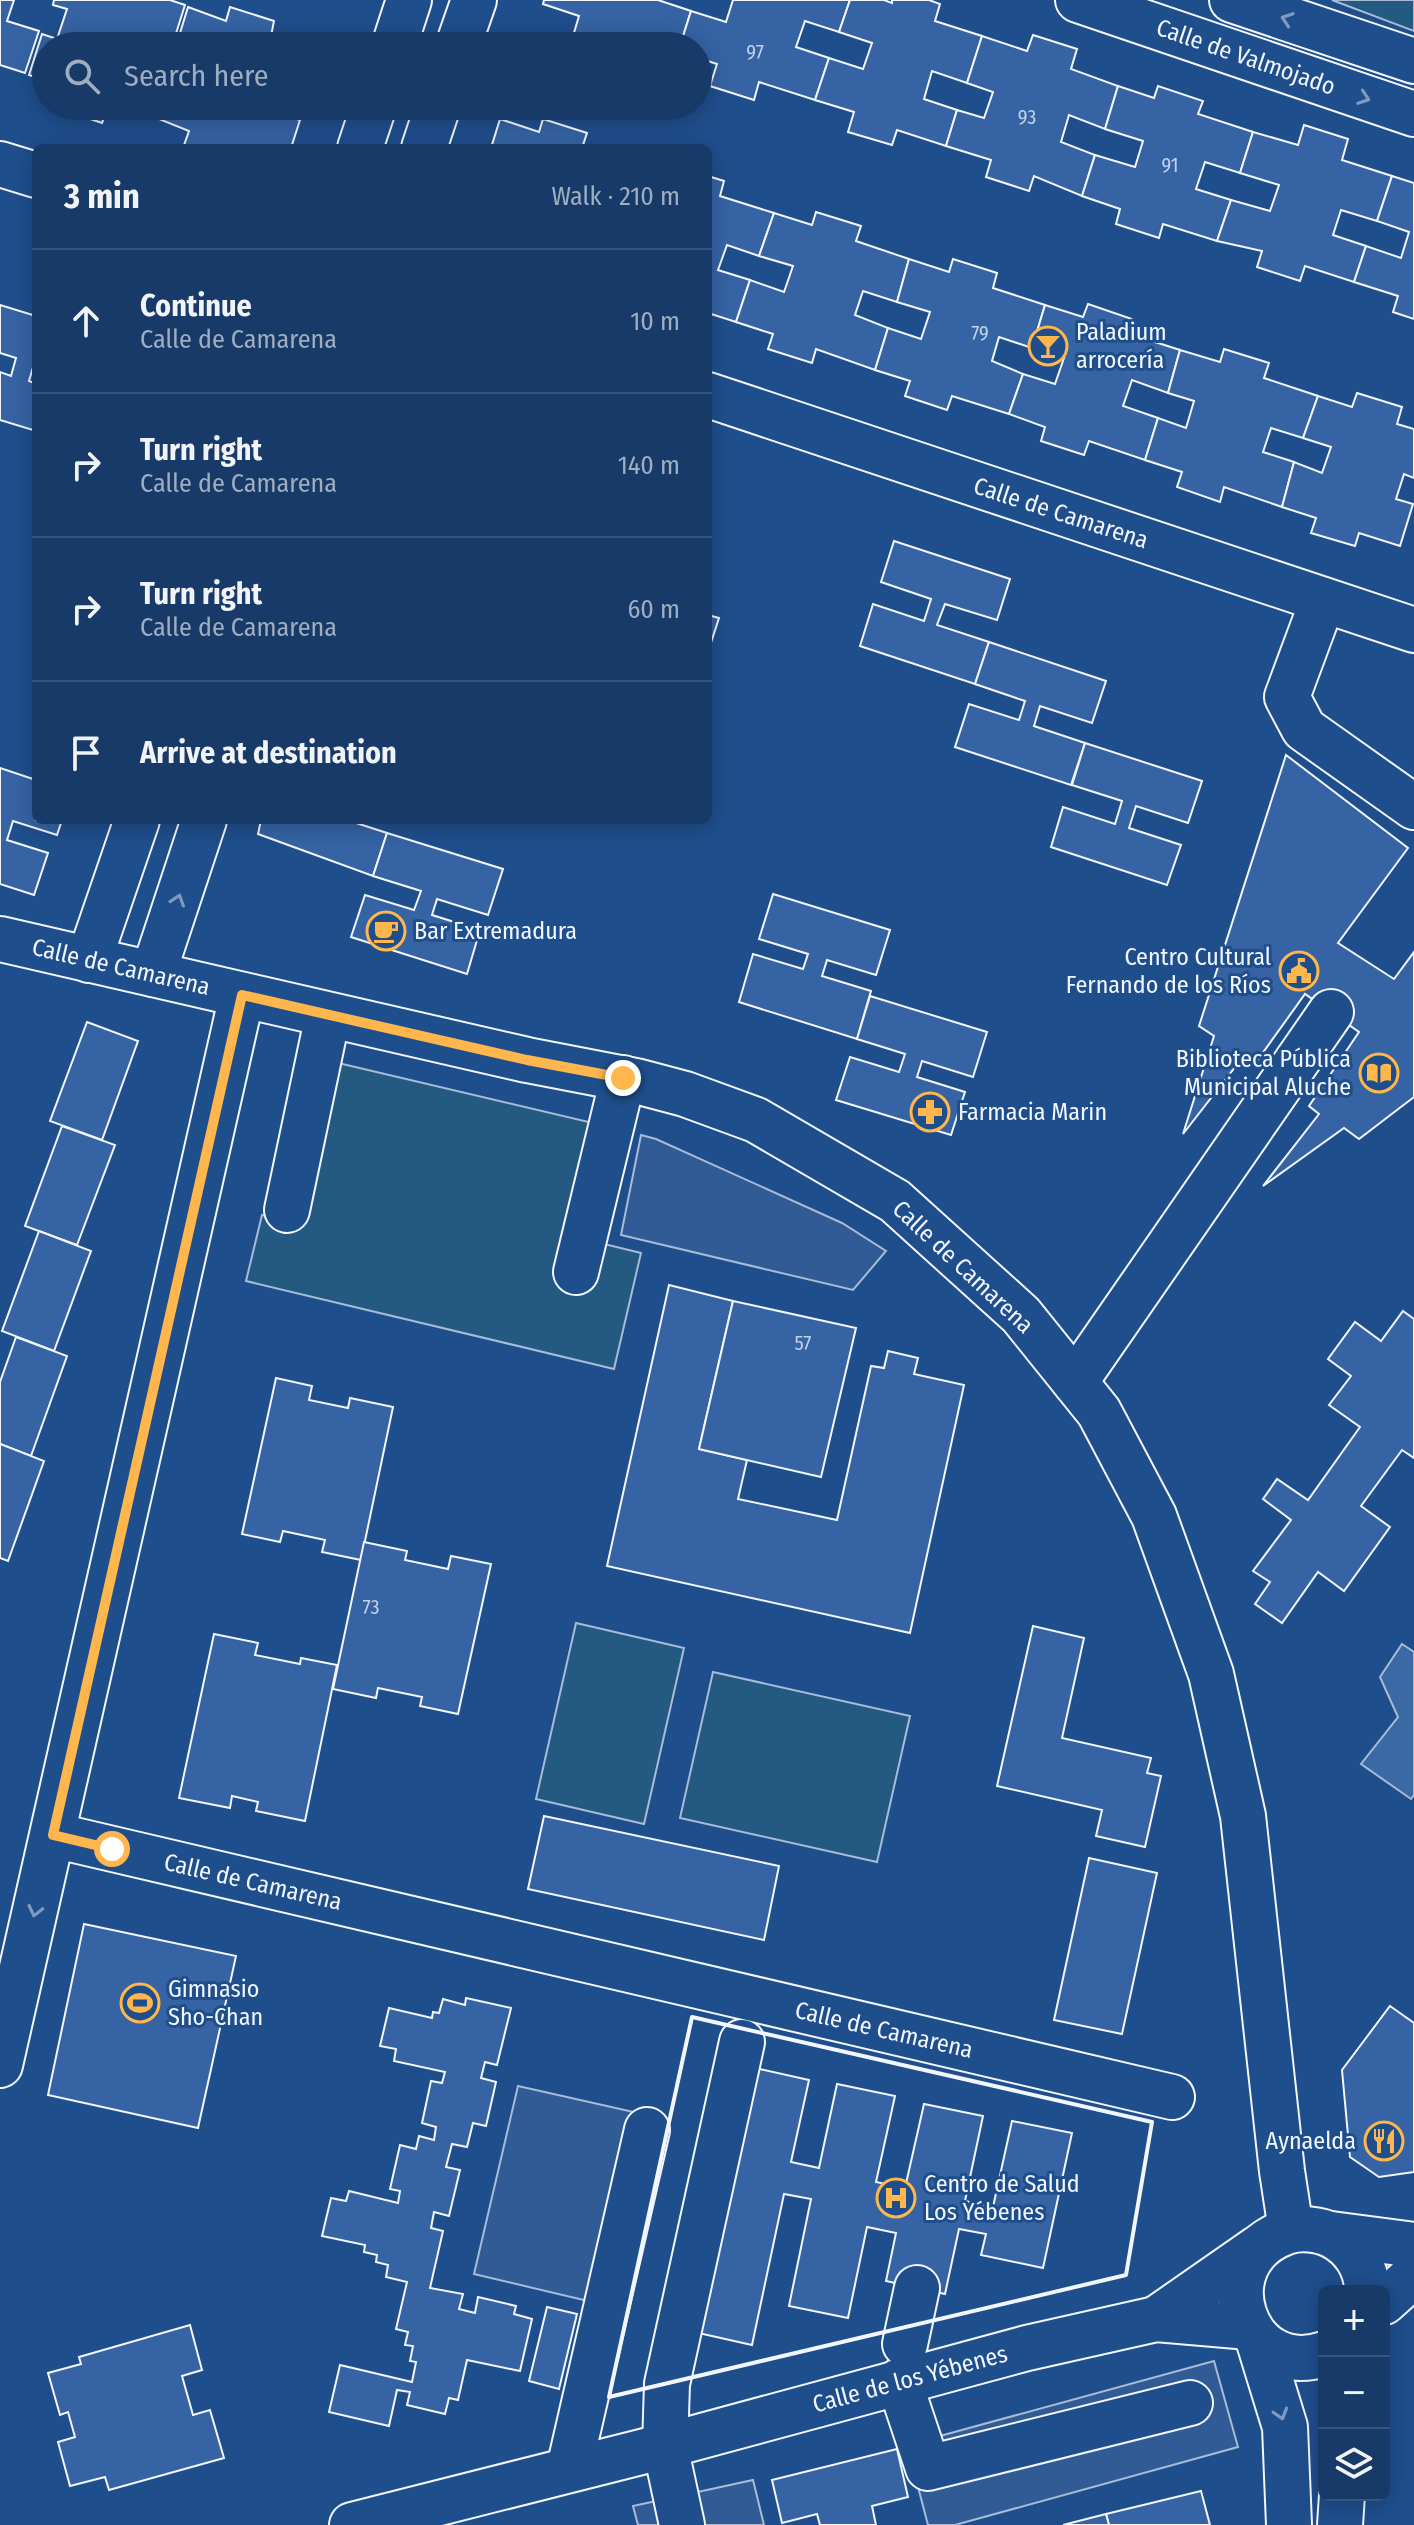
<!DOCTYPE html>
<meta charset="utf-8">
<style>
body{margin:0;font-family:"Fira Sans Condensed",sans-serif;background:#244571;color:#f1f3f6}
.controls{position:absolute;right:24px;bottom:24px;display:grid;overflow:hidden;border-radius:12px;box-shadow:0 4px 20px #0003}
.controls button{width:72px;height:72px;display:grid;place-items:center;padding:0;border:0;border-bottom:2px solid #36547d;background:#173a69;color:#f1f3f6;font:40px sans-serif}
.stop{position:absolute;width:24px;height:24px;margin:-18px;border:6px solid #ffb74d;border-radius:50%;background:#fff}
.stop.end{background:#ffb74d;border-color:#fff;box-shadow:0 2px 8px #0008}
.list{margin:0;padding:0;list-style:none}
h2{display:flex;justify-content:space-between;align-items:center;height:104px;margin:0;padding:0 32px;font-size:34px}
h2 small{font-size:26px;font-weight:400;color:#9eadc0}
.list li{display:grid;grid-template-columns:52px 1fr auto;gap:24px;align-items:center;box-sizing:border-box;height:144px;padding:0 32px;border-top:2px solid #36547d}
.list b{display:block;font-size:30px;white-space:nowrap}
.list p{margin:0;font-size:26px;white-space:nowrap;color:#9eadc0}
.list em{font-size:26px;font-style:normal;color:#9eadc0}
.icon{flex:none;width:44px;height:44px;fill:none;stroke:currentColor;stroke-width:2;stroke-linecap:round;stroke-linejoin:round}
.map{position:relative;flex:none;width:1414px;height:2525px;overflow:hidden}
.search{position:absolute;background:#173a69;box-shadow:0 4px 20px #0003;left:32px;top:32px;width:680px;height:88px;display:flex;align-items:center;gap:20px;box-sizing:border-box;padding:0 28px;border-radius:44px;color:#9eadc0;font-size:30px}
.panel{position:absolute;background:#173a69;box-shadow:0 4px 20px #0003;left:32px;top:144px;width:680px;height:680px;border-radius:12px}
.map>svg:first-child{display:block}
</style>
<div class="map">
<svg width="1414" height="2525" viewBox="0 0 1414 2525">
<rect width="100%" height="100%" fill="#1f4e8c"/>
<!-- green -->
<g fill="#245a82" stroke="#a8bbd7" stroke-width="2">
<polygon points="1332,0 1414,0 1414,31"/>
<polygon points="334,1062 593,1123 600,1243 641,1253 614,1369 246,1281 262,1215 299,1224"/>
<polygon points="576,1623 684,1648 644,1824 536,1799"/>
<polygon points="713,1672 910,1716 877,1862 680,1818"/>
</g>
<!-- parking -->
<g fill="#305b95" stroke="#a8bbd7" stroke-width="2">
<polygon points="641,1135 656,1139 842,1223 886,1251 853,1290 621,1235"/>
<polygon points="518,2086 669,2120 626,2310 474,2274"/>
<polygon points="1214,2361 1238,2447 955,2525 928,2525 907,2445"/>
<polygon points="753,2480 764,2525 638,2525 633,2506"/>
</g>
<!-- water -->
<polygon fill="#3b69a3" stroke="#a8bbd7" stroke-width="2" points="1402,1644 1414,1652 1414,1795 1411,1799 1361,1764 1398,1717 1380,1677"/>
<!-- building -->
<g fill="#3563a3" stroke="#f2f6ff" stroke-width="2">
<polygon points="0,0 14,0 7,21 39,31 25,73 0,65"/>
<polygon points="54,0 170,0 185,5 172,46 152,41 151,46 46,46 46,80 29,75 42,34 57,39 67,9 53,5"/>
<polygon points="544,0 658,0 691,11 680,46 662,46 622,33 617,46 604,46 573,36 579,16 543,4"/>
<polygon points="733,0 850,0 839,32 805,21 796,47 829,58 815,100 759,82 754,100 710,86 717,64 698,58 698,46 680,46 691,11 726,22"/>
<polygon points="850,0 884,0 892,3 892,0 929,0 940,4 935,21 982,36 967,83 932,71 924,99 957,110 946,146 897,130 892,145 848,132 854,112 815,100 829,58 863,69 872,43 839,32"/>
<polygon points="188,7 226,21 230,7 274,21 271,36 300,46 176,46"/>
<polygon points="1033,35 1077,49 1071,69 1118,86 1105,129 1069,115 1061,142 1095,155 1082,196 1034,176 1029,191 986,177 991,160 946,146 957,110 984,118 993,92 967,83 982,36 1027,51"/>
<polygon points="1118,86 1154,98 1158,86 1203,101 1198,114 1253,132 1240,173 1205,162 1196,189 1231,200 1217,241 1163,224 1159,238 1116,224 1120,209 1082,196 1095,155 1135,167 1143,141 1105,129"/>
<polygon points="58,106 108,106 102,123 58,108"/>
<polygon points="157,106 265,106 264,109 300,120 291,148 241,148 233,145 232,148 183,148 189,131 154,117"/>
<polygon points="500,119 539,132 543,119 587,133 582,148 491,148"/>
<polygon points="1304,125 1348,139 1342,160 1392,176 1377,221 1341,210 1333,235 1366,246 1354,282 1305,266 1300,281 1257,267 1262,251 1217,241 1231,200 1270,211 1279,185 1240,173 1253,132 1298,145"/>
<polygon points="708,176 724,181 720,196 774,213 759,256 727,245 718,270 750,280 736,322 708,313"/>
<polygon points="1392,176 1414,183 1414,319 1393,312 1398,296 1354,282 1366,246 1401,258 1409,232 1377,221"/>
<polygon points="816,212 861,226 856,241 909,259 897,302 863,291 855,315 888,328 875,370 816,349 812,363 768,349 773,334 736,322 750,280 784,292 793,266 759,256 774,213 812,225"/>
<polygon points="909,259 949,272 953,259 997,273 993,288 1045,305 1032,348 999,337 992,361 1023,374 1009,414 952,396 947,410 905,396 910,381 875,370 888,328 921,339 930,312 897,302"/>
<polygon points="1088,304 1132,319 1127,333 1180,350 1168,393 1132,380 1123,406 1158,418 1145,460 1089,441 1084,455 1041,441 1045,427 1009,414 1023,374 1055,384 1064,358 1032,348 1045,305 1083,317"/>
<polygon points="0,305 36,316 36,365 34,364 29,381 36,384 36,431 0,420 0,372 11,376 16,358 0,353"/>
<polygon points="1224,349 1269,363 1264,378 1318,396 1303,438 1271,428 1263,452 1294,462 1282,507 1224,487 1220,502 1177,487 1182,472 1145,460 1158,418 1186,428 1194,401 1168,393 1180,350 1220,362"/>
<polygon points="1357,393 1402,407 1397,424 1414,429 1414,478 1404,474 1396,499 1413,504 1400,546 1359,533 1355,546 1311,533 1316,518 1282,507 1294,462 1322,473 1331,447 1303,438 1318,396 1352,407"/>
<polygon points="894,541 1010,579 997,620 945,604 937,625 989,642 975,684 860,646 873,604 924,621 931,599 881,582"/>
<polygon points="708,615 719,618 708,652"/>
<polygon points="989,642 1106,681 1092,723 1040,706 1034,726 1085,743 1071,785 955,747 969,704 1019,720 1025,701 975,684"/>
<polygon points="1085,743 1202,781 1188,823 1136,806 1129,828 1181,845 1167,885 1051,847 1063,807 1115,824 1122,801 1072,785"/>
<polygon points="1286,755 1408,848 1338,943 1394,979 1414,952 1414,1097 1359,1139 1344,1128 1263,1186 1319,1114 1309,1106 1359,1032 1305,994 1254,1065 1243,1057 1183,1134 1214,1036 1199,1026"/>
<polygon points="0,768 36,780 36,820 62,820 57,835 13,821 7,840 48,853 34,895 0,884"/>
<polygon points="261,820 347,820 387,833 373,876 258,834"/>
<polygon points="387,833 503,869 488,915 437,899 432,915 480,930 467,974 351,937 365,895 414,910 421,891 373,876"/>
<polygon points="773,894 890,930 876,975 827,960 822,976 871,991 857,1039 739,1002 753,954 803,969 808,954 759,939"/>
<polygon points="870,996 987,1032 973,1077 922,1061 917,1077 965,1092 951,1135 836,1100 850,1057 899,1072 905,1054 857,1039"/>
<polygon points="87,1022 138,1041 102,1140 50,1121"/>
<polygon points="62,1126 115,1145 77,1245 25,1226"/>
<polygon points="39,1231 91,1251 54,1351 2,1331"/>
<polygon points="669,1285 733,1301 699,1449 747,1460 738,1499 837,1520 871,1366 884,1368 888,1351 918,1358 914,1374 964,1385 910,1633 607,1566"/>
<polygon points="733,1301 856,1328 821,1477 699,1449"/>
<polygon points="1403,1311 1414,1319 1414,1458 1402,1450 1361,1506 1390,1527 1344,1591 1318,1572 1282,1623 1255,1604 1270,1582 1253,1571 1291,1520 1263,1499 1277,1479 1308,1500 1360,1427 1329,1405 1351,1376 1328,1359 1355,1322 1381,1341"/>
<polygon points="16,1337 67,1356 31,1456 0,1444 0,1382"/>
<polygon points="276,1378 312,1386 309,1400 348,1408 350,1398 393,1407 361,1560 322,1552 325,1540 283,1531 280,1542 242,1534"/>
<polygon points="0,1444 44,1461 8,1561 0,1558"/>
<polygon points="364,1542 407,1551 405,1560 448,1569 451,1556 491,1564 458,1714 420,1706 422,1697 378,1688 376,1698 333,1689"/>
<polygon points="1033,1626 1084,1638 1062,1738 1151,1758 1147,1773 1161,1776 1145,1847 1096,1836 1102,1810 997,1786"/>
<polygon points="214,1634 258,1643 255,1655 300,1664 301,1658 337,1665 305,1821 256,1811 258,1802 232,1796 230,1808 179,1798"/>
<polygon points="544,1816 779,1866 764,1940 528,1889"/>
<polygon points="1089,1858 1157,1873 1122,2034 1054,2020"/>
<polygon points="84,1924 236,1956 198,2128 48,2095"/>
<polygon points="466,1998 511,2008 497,2065 485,2062 481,2078 496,2082 486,2126 473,2123 467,2147 452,2144 446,2167 460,2170 449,2216 434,2212 431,2228 443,2231 430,2288 463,2294 459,2309 475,2313 478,2297 516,2306 514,2314 532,2319 520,2371 467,2360 458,2400 449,2398 445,2414 407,2405 410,2392 397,2390 389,2426 329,2412 340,2365 412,2382 416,2362 410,2361 413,2346 405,2345 408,2332 396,2329 407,2282 386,2277 388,2265 376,2262 377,2255 364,2252 365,2245 322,2236 331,2198 346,2201 349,2191 398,2203 400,2191 390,2189 400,2145 416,2149 419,2136 434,2140 436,2127 422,2123 431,2081 442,2083 445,2072 394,2061 396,2049 380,2046 389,2008 432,2018 433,2012 439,2013 443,1999 465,2005"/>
<polygon points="1390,2006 1414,2023 1414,2172 1379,2177 1350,2157 1342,2070"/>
<polygon points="751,2067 809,2080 791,2162 819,2168 837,2084 895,2096 876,2182 905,2188 924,2104 983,2116 965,2201 993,2207 1012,2121 1072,2133 1043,2268 981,2255 986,2234 959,2229 945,2294 886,2281 896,2233 867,2227 848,2318 789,2306 811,2199 784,2194 752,2345 694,2332"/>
<polygon points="547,2307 577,2314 559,2389 529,2381"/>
<polygon points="190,2325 202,2370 182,2376 193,2415 210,2410 224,2458 109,2490 105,2477 70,2486 58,2442 75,2437 68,2412 60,2415 48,2373 81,2364 79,2357"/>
<polygon points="897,2449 908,2497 872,2506 876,2525 820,2525 817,2514 782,2523 772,2480"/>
<polygon points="1201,2491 1210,2525 1109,2525 1106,2514"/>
<polygon points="1106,2514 1109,2525 1063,2525"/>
</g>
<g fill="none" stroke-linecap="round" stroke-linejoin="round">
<defs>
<g id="minor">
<polyline points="1078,0 1414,114"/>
<polyline points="1232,0 1414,61"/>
<polyline points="394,46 409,0"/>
<polyline points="458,46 474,0"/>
<polyline points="360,148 374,106"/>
<polyline points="424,148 438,106"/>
<polyline points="0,164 36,175"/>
<polyline points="708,395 1414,630"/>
<polyline points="1323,600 1287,697 1304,729 1414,807"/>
<polyline points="0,939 527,1060 636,1081 685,1094 756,1120 895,1201 1021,1315 1099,1412 1154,1516 1211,1674 1243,1816 1282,2171 1291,2230"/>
<polyline points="89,960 137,820"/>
<polyline points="153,974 204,820"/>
<polyline points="287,1210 328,1015"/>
<polyline points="576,1272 623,1078"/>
<polyline points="1075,1382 1331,1012"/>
<polyline points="53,1835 1172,2097"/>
<polyline points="0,2065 242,995"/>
<polyline points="1331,2234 1414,2245"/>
<polyline points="1384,2302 1414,2275"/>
<polyline points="1156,2319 1258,2248"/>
<polyline points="1258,2339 1285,2427 1289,2525"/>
<polyline points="905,2344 917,2288"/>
<path d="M1324,2354C1244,2381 1204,2261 1286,2232C1300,2227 1320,2229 1333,2236C1354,2247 1367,2268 1367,2291"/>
<polyline points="899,2381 928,2468 1190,2403"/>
<polyline points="569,2469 647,2130"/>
<polyline points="352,2525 665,2446 1027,2348 1156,2319 1249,2327"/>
<polyline points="682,2525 665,2446 667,2384 742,2042"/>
<polyline points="1340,2525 1342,2495"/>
</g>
</defs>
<!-- minor casing -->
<use href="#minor" stroke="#f2f6ff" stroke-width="48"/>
<!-- minor -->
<use href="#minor" stroke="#1f4e8c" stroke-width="44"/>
<!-- wall -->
<polygon stroke="#f2f6ff" stroke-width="4" points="692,2017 1152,2122 1126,2275 609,2397"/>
</g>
<!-- one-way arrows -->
<defs><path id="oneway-chevron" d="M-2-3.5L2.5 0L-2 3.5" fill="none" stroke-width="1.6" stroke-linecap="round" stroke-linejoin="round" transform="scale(2)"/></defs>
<g stroke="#7e9ac0">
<use href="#oneway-chevron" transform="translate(1287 19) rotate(-161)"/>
<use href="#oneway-chevron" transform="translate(1364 98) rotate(19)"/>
<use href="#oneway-chevron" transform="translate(178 900) rotate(-72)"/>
<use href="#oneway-chevron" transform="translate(35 1911) rotate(103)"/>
<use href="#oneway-chevron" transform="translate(1281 2414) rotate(73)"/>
</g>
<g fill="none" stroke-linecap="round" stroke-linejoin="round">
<!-- route -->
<polyline stroke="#ffb74d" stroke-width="10" points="112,1849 53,1835 242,995 527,1060 623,1078"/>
</g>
<!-- icons -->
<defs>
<symbol id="bar-ring" viewBox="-11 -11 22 22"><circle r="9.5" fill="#1f4e8c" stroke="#ffb74d" stroke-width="1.5"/><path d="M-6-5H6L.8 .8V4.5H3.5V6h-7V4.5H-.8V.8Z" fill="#ffb74d"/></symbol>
<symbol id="cafe-ring" viewBox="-11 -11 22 22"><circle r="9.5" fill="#1f4e8c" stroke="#ffb74d" stroke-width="1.5"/><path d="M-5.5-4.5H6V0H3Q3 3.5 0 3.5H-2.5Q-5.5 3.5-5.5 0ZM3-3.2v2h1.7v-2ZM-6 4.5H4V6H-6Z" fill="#ffb74d"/></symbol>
<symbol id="civic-ring" viewBox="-11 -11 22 22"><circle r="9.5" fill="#1f4e8c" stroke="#ffb74d" stroke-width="1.5"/><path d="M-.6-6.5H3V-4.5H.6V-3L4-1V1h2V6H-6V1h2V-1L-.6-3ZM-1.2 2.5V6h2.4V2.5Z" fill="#ffb74d"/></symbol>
<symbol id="library-ring" viewBox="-11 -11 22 22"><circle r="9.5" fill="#1f4e8c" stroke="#ffb74d" stroke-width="1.5"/><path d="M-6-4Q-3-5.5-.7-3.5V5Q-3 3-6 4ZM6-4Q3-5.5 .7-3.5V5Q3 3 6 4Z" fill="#ffb74d"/></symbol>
<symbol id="pharmacy-ring" viewBox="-11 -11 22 22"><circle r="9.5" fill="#1f4e8c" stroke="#ffb74d" stroke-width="1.5"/><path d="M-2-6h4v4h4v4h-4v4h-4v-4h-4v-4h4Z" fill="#ffb74d"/></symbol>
<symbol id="stadium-ring" viewBox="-11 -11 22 22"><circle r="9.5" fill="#1f4e8c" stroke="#ffb74d" stroke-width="1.5"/><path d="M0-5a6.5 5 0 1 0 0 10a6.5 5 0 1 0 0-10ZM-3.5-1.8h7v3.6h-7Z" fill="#ffb74d"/></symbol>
<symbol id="restaurant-ring" viewBox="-11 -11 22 22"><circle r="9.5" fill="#1f4e8c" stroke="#ffb74d" stroke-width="1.5"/><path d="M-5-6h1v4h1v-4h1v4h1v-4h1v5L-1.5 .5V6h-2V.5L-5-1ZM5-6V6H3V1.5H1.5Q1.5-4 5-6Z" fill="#ffb74d"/></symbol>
<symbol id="hospital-ring" viewBox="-11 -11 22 22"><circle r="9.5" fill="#1f4e8c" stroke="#ffb74d" stroke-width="1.5"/><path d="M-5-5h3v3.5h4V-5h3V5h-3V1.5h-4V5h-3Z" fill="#ffb74d"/></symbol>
</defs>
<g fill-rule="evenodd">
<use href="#bar-ring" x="1026" y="324" width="44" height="44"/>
<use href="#cafe-ring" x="364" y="909" width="44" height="44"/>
<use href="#civic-ring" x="1277" y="949" width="44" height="44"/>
<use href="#library-ring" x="1357" y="1051" width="44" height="44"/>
<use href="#pharmacy-ring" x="908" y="1090" width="44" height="44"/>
<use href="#stadium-ring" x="118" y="1981" width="44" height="44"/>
<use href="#restaurant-ring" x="1362" y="2119" width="44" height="44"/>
<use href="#hospital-ring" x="874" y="2176" width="44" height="44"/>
</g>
<g text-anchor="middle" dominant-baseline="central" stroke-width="6" stroke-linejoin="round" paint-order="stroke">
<!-- number labels -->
<g font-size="20" fill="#c3d1e8">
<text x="755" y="52">97</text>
<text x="1027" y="117">93</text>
<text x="1170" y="165">91</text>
<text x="980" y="333">79</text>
<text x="803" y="1343">57</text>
<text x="371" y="1607">73</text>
</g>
<!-- street labels -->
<g font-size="24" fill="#f2f6ff" stroke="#1f4e8c">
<text transform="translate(1246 57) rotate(19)">Calle de Valmojado</text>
<text transform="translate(1061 513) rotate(18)">Calle de Camarena</text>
<text transform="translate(121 967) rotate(13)">Calle de Camarena</text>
<text transform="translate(963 1267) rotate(43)">Calle de Camarena</text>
<text transform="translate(253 1882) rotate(13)">Calle de Camarena</text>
<text transform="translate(884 2030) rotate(13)">Calle de Camarena</text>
<text transform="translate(910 2379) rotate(-15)">Calle de los Yébenes</text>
</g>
<!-- poi labels -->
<g font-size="24" fill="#f2f6ff" stroke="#1f4e8c" text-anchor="start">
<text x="1076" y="332">Paladium<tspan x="1076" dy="28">arrocería</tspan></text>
<text x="414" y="931">Bar Extremadura</text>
<text x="1271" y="957" text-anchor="end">Centro Cultural<tspan x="1271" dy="28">Fernando de los Ríos</tspan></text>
<text x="1351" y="1059" text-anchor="end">Biblioteca Pública<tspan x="1351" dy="28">Municipal Aluche</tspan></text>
<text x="958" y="1112">Farmacia Marin</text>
<text x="168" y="1989">Gimnasio<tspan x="168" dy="28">Sho-Chan</tspan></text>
<text x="1356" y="2141" text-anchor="end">Aynaelda</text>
<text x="924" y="2184">Centro de Salud<tspan x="924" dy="28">Los Yébenes</tspan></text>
</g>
</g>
</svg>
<div class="controls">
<button>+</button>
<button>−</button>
<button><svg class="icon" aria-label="layers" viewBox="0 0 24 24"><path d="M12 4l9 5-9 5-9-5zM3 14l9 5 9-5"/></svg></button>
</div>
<div class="stop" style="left:112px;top:1849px"></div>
<div class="stop end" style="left:623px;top:1078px"></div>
<div class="search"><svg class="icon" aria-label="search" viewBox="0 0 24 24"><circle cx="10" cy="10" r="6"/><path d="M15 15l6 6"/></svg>Search here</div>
<section class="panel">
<h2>3 min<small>Walk · 210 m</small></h2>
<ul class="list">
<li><svg class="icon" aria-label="ahead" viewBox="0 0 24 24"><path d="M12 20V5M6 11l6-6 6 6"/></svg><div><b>Continue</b><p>Calle de Camarena</p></div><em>10 m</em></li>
<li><svg class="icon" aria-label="right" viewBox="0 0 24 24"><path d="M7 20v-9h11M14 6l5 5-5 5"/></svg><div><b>Turn right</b><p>Calle de Camarena</p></div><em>140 m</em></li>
<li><svg class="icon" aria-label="right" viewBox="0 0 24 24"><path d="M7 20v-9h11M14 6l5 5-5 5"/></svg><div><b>Turn right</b><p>Calle de Camarena</p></div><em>60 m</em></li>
<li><svg class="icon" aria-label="arrive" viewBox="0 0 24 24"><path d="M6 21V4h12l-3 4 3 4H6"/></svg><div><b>Arrive at destination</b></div></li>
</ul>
</section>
</div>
